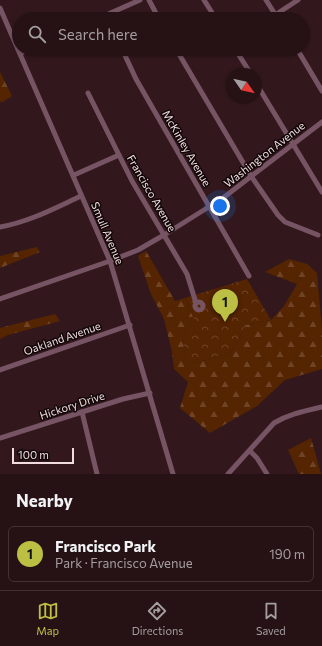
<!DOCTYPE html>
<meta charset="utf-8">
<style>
body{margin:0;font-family:Commissioner,sans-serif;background:#322022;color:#f1f3f6}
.compass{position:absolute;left:226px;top:68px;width:36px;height:36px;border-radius:50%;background:#261215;box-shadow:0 1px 3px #0004;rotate:124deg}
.scale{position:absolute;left:12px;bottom:10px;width:62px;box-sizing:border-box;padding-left:4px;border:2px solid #f1dddf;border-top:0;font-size:11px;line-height:14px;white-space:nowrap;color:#f1dddf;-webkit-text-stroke:3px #120708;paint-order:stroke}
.you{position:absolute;left:220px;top:206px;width:14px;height:14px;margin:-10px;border:3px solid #fff;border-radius:50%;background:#1a73e8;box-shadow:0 0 0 6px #1a73e833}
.badge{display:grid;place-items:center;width:26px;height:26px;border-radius:50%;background:#bbc045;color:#111;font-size:13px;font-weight:700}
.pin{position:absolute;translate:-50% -33px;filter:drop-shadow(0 1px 2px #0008)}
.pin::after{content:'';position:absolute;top:21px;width:14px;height:12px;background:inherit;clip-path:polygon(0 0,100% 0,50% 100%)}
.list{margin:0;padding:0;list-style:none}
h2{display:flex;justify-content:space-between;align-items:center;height:52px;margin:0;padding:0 16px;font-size:17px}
h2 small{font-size:13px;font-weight:400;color:#a49ea0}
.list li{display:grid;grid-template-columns:26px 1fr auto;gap:12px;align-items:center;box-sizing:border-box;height:56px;margin:0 8px 8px;padding:0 8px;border:1px solid #423234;border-radius:6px}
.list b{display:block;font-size:15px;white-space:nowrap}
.list p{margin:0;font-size:13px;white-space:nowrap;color:#a49ea0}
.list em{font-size:13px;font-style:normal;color:#a49ea0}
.icon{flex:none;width:22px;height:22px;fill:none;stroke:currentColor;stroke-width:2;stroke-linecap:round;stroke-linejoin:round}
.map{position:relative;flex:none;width:322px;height:474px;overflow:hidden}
.search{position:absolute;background:#261215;box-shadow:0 1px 3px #0004;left:12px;right:12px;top:12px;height:44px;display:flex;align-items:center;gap:10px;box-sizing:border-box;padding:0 14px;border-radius:22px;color:#a49ea0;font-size:15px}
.sheet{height:116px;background:#261215}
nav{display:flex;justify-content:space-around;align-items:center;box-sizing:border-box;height:56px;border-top:1px solid #423234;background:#261215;font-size:11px;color:#a49ea0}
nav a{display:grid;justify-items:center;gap:2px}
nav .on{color:#bbc045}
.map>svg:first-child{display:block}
</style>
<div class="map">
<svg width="322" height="474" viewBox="0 0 322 474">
<defs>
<pattern id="forest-firs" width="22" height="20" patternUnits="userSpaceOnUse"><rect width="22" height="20" fill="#552401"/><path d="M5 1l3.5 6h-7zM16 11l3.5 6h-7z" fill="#6e4326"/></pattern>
<pattern id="park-crowns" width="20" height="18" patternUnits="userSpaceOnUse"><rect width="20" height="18" fill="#552401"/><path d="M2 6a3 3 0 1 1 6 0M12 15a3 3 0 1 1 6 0" fill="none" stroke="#6e4326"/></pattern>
</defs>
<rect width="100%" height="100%" fill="#32181c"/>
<!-- forest -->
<g fill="url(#forest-firs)">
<polygon points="0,72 12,96 1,103 0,100"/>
<polygon points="37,247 40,252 0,268 0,256"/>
<polygon points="146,251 175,301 185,298 194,319 182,340 188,365 230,353 239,339 245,325 271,320 284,306 297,284 265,272 289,259 307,264 317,273 322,329 322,369 285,380 257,406 210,433 180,408 188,382 174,369 172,352 164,319 151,294 138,256"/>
<polygon points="55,314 60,321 8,335 0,339 0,328"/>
<polygon points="311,438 321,474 299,474 288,450"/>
</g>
<!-- park -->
<polygon fill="url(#park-crowns)" points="247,279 271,320 245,325 239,339 230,353 188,365 182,340 194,319 185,298"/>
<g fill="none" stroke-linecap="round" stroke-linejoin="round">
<!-- minor -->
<g stroke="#775464" stroke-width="5">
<polyline points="149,0 159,19"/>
<polyline points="204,0 216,19"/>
<polyline points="266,0 278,19"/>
<polyline points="0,8 110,261 173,474"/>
<polyline points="275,15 298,0"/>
<polyline points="97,19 140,0"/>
<polyline points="122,49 136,79 249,276"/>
<polyline points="176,49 251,176 278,215 285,222 318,235"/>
<polyline points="235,49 251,74"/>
<polyline points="297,49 322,91"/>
<polyline points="21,53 30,49"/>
<polyline points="256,83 322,192"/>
<polyline points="88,93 132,181 187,274 196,303"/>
<polyline points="74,175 119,155"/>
<path d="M0,227C29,222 55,208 81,196"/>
<polyline points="0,299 110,261 138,250 164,235 223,198 322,122"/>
<circle cx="199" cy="306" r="4"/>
<polyline points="0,370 130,325"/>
<polyline points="82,412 97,474"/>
<polyline points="0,438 123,399 150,393"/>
<polyline points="250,451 257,458 267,474"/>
<path d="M228,474L274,423C289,414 305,411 322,407"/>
</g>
</g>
<g text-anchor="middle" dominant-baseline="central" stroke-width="3" stroke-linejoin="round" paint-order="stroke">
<!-- street labels -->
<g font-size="11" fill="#f1dddf" stroke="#120708">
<text transform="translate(187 148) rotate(60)">McKinley Avenue</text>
<text transform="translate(264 154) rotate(-38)">Washington Avenue</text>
<text transform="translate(152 193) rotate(60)">Francisco Avenue</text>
<text transform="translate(108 233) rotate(67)">Smull Avenue</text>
<text transform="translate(62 338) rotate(-19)">Oakland Avenue</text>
<text transform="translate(72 405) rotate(-18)">Hickory Drive</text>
</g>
</g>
</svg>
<svg class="compass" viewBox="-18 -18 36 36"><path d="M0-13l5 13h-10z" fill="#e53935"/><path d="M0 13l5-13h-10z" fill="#a49ea0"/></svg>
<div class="scale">100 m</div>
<div class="you"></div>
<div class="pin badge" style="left:225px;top:322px">1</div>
<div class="search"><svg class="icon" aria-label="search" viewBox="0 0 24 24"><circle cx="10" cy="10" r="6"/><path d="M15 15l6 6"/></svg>Search here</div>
</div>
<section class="sheet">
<h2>Nearby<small></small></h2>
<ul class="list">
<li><span class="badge">1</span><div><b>Francisco Park</b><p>Park · Francisco Avenue</p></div><em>190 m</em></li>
</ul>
</section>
<nav>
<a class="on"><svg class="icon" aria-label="map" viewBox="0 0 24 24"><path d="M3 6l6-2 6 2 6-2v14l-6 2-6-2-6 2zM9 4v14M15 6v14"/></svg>Map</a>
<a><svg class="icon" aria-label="directions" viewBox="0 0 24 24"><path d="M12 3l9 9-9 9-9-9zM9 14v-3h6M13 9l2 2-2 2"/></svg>Directions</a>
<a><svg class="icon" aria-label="saved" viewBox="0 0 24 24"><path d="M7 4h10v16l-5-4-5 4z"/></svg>Saved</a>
</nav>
